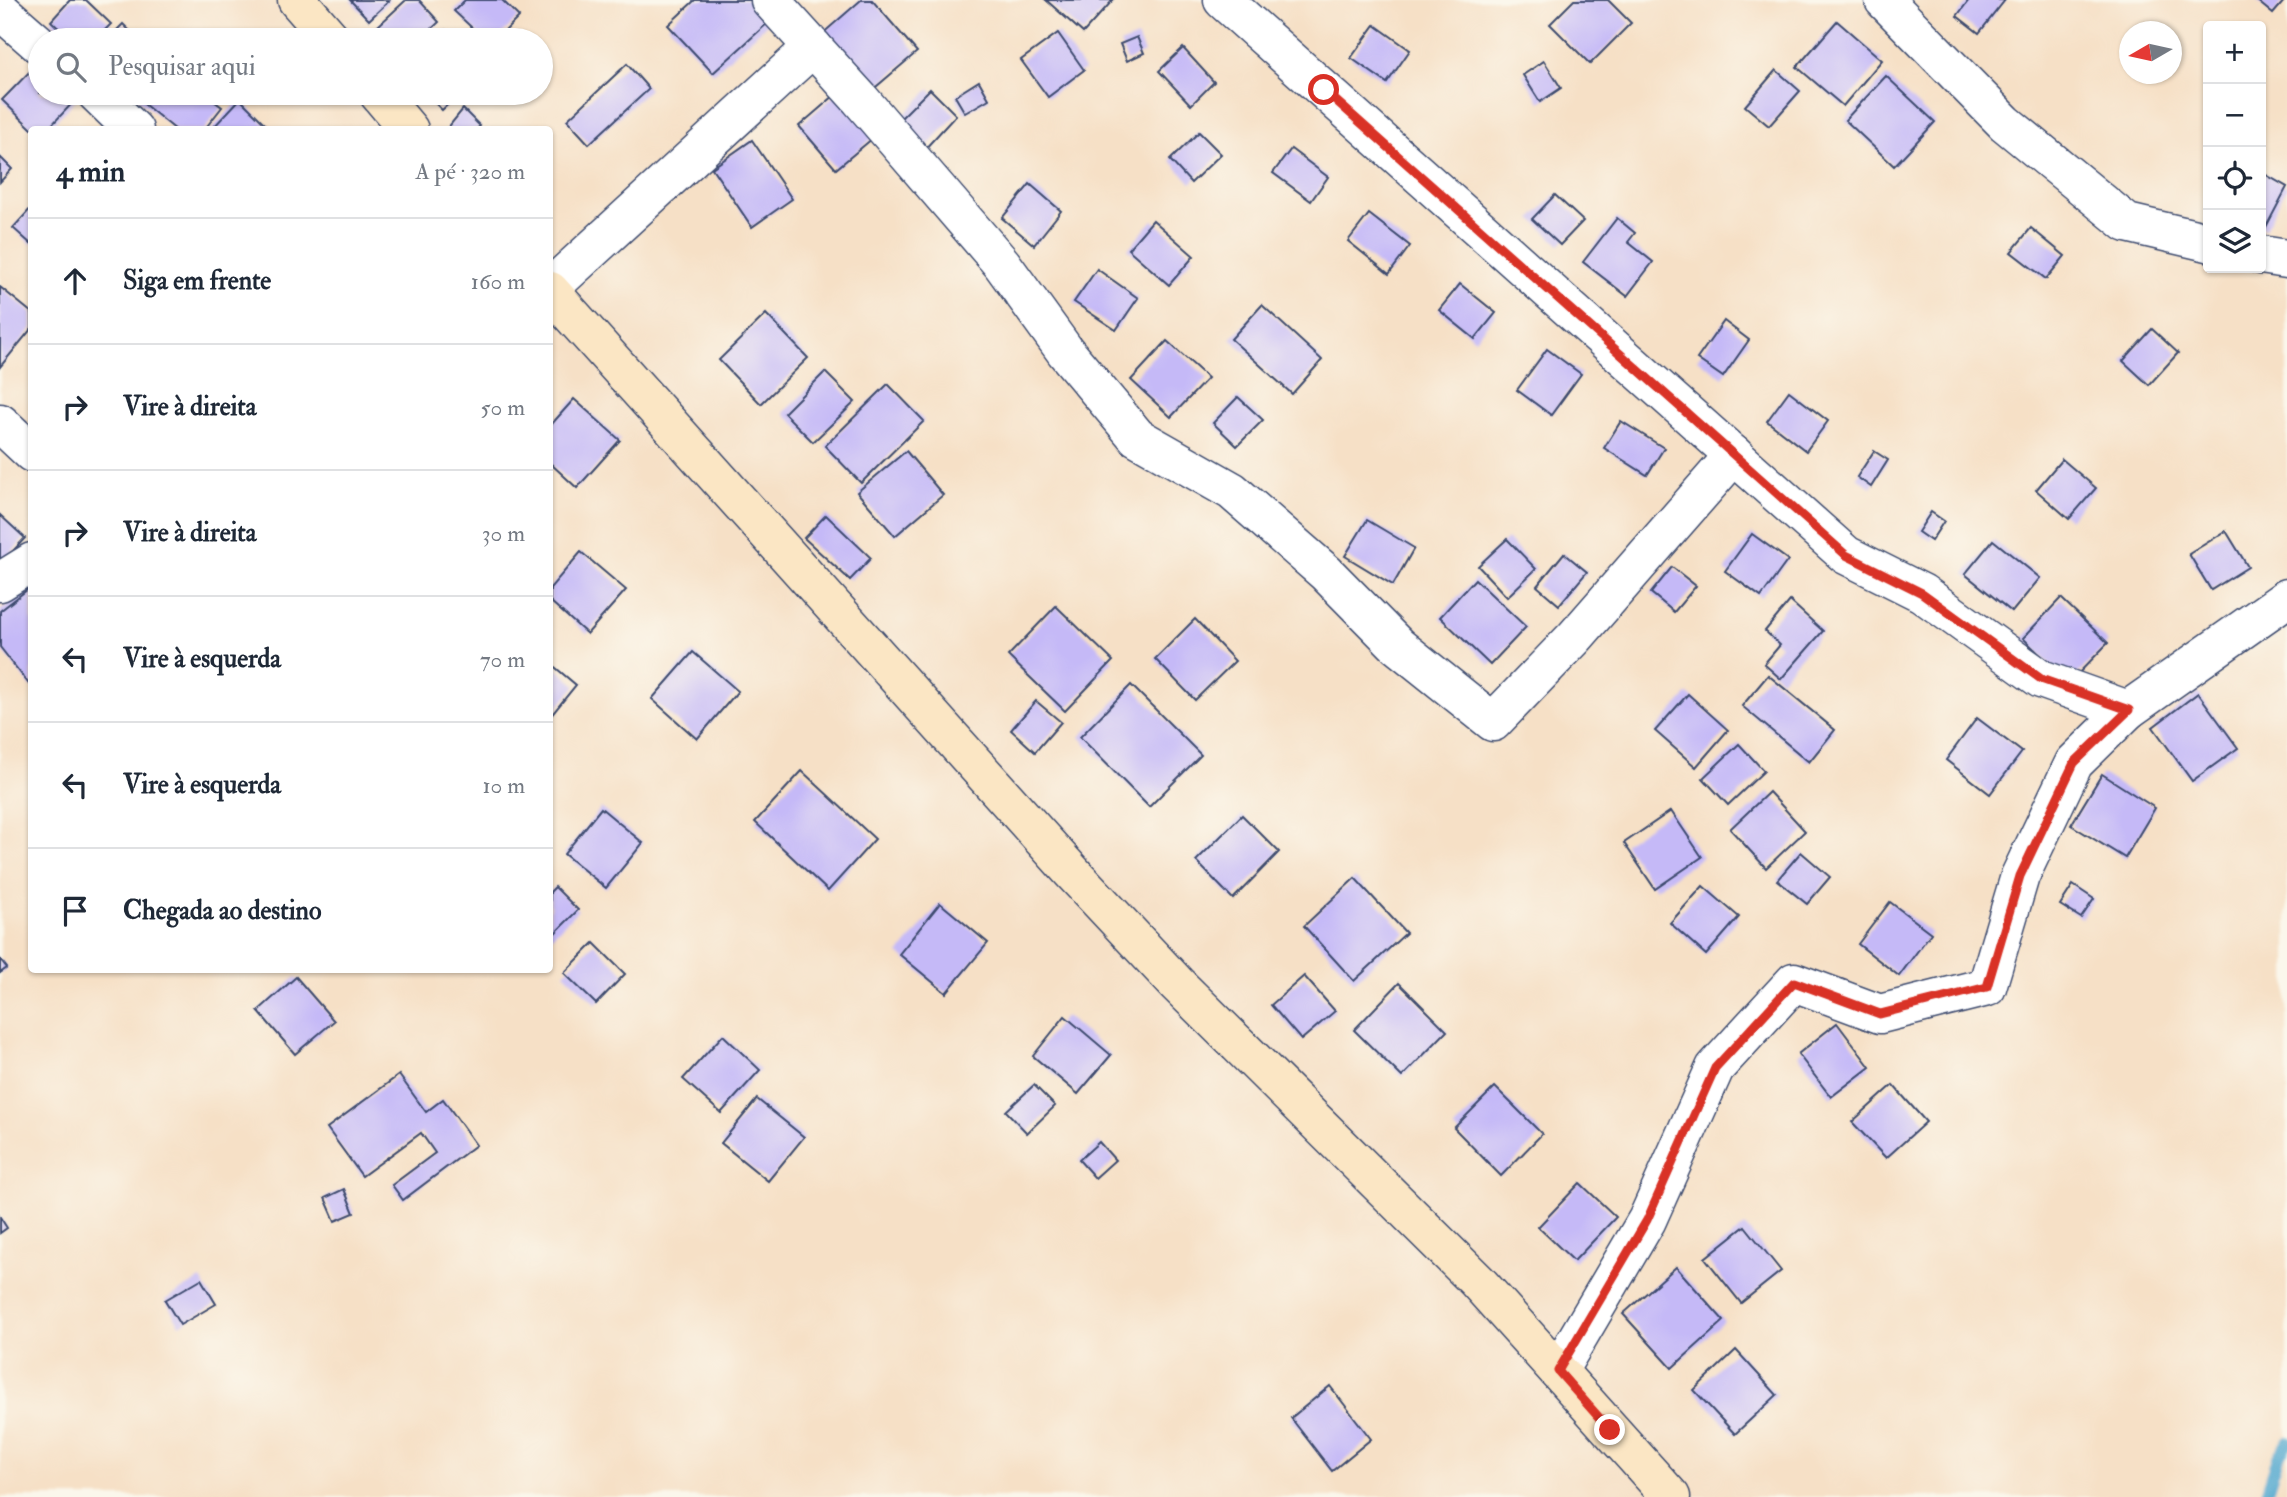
<!DOCTYPE html>
<html lang="pt">
<meta charset="utf-8">
<style>
body{margin:0;font-family:"IM FELL Double Pica",serif;background:#f2f2f3;color:#1f2937}
.controls{position:absolute;right:21px;top:21px;display:grid;overflow:hidden;border-radius:7px;box-shadow:0 2px 5px #0004}
.controls button{width:63px;height:63px;display:grid;place-items:center;padding:0;border:0;border-bottom:2px solid #e0e1e3;background:#fff;color:#1f2937;font:35px sans-serif}
.compass{position:absolute;left:2119px;top:21px;width:63px;height:63px;border-radius:50%;background:#fff;box-shadow:0 2px 5px #0004;rotate:261deg}
.stop{position:absolute;width:21px;height:21px;margin:-16px;border:5px solid #d93025;border-radius:50%;background:#fff}
.stop.end{background:#d93025;border-color:#fff;box-shadow:0 2px 7px #0008}
.list{margin:0;padding:0;list-style:none}
h2{display:flex;justify-content:space-between;align-items:center;height:91px;margin:0;padding:0 28px;font-size:30px}
h2 small{font-size:23px;font-weight:400;color:#747a83}
.list li{display:grid;grid-template-columns:46px 1fr auto;gap:21px;align-items:center;box-sizing:border-box;height:126px;padding:0 28px;border-top:2px solid #e0e1e3}
.list b{display:block;font-size:26px;white-space:nowrap}
.list em{font-size:23px;font-style:normal;color:#747a83}
.icon{flex:none;width:38px;height:38px;fill:none;stroke:currentColor;stroke-width:2;stroke-linecap:round;stroke-linejoin:round}
.map{position:relative;flex:none;width:2287px;height:1497px;overflow:hidden}
.search{position:absolute;background:#fff;box-shadow:0 2px 5px #0004;left:28px;top:28px;width:525px;height:77px;display:flex;align-items:center;gap:18px;box-sizing:border-box;padding:0 24px;border-radius:38px;color:#747a83;font-size:26px}
.panel{position:absolute;background:#fff;box-shadow:0 2px 5px #0004;left:28px;top:126px;width:525px;height:847px;border-radius:7px}
.map>svg:first-child{display:block}
</style>
<div class="map">
<svg width="2287" height="1497" viewBox="0 0 2287 1497">
<rect width="100%" height="100%" fill="#fbf7ec"/>
<filter id="ink" filterUnits="userSpaceOnUse"><feTurbulence type="fractalNoise" baseFrequency=".0143" numOctaves="2"/><feDisplacementMap in="SourceGraphic" scale="14" xChannelSelector="R" yChannelSelector="G"/><feConvolveMatrix kernelMatrix="1 2 1 2 8 2 1 2 1" color-interpolation-filters="sRGB"/></filter>
<filter id="wash" filterUnits="userSpaceOnUse"><feTurbulence type="fractalNoise" baseFrequency=".00686" numOctaves="4" result="noise"/><feDisplacementMap in="SourceGraphic" scale="28" xChannelSelector="R" yChannelSelector="G"/><feGaussianBlur stdDeviation="1.57" result="paint"/><feColorMatrix in="noise" values="0 0 0 0 0 0 0 0 0 0 0 0 0 0 0 0 0 1.4 0 .05"/><feComposite in="paint" operator="in"/></filter>
<g filter="url(#wash)">
<rect width="100%" height="100%" fill="#f6e0c6"/>
<g fill="none" stroke-linecap="round" stroke-linejoin="round">
<!-- stream -->
<polyline stroke="#52a8cf" stroke-width="12" points="2265,1497 2278,1457 2287,1443"/>
</g>
<g id="blocks">
<!-- building -->
<g fill="#c5b9f7">
<polygon points="70,0 86,0 111,24 95,40 71,40 51,21"/>
<polygon points="350,0 390,0 369,20"/>
<polygon points="406,0 419,0 439,22 420,40 392,40 378,26"/>
<polygon points="465,0 502,0 519,17 496,40 485,40 454,11"/>
<polygon points="695,0 752,0 770,21 713,73 668,25"/>
<polygon points="861,0 872,0 917,52 870,92 821,35"/>
<polygon points="1046,0 1113,0 1083,33"/>
<polygon points="1574,0 1608,0 1631,23 1590,64 1550,24"/>
<polygon points="1969,0 2005,0 1979,33 1957,16"/>
<polygon points="2256,0 2285,0 2273,14"/>
<polygon points="1837,21 1882,60 1843,106 1797,67"/>
<polygon points="123,24 139,40 107,40"/>
<polygon points="1375,25 1410,50 1387,83 1351,58"/>
<polygon points="446,30 456,40 436,40"/>
<polygon points="1058,33 1084,70 1048,97 1021,60"/>
<polygon points="1137,37 1144,53 1127,61 1120,44"/>
<polygon points="1183,48 1214,82 1191,105 1159,71"/>
<polygon points="40,61 40,93 80,95 47,130 33,130 2,100"/>
<polygon points="1544,61 1561,88 1540,102 1523,75"/>
<polygon points="627,64 649,89 589,144 567,120"/>
<polygon points="1776,70 1800,91 1769,126 1745,106"/>
<polygon points="1886,76 1935,122 1894,166 1845,120"/>
<polygon points="979,81 989,99 965,113 955,96"/>
<polygon points="842,89 879,133 836,169 799,126"/>
<polygon points="930,89 956,115 923,151 895,124"/>
<polygon points="137,93 203,93 222,107 204,130 176,130 134,96"/>
<polygon points="425,93 460,93 442,110"/>
<polygon points="240,99 271,130 211,130"/>
<polygon points="463,109 480,126 476,130 446,130"/>
<polygon points="1199,132 1221,154 1191,183 1170,160"/>
<polygon points="752,140 792,199 752,227 712,168"/>
<polygon points="1291,149 1328,177 1311,201 1273,173"/>
<polygon points="0,157 12,169 0,182"/>
<polygon points="2261,172 2287,187 2265,229 2261,227"/>
<polygon points="1030,184 1061,211 1034,245 1002,218"/>
<polygon points="1555,195 1583,221 1560,245 1532,219"/>
<polygon points="32,207 32,245 13,228"/>
<polygon points="1369,214 1410,246 1389,274 1348,241"/>
<polygon points="1617,218 1635,233 1628,242 1653,262 1627,296 1583,262"/>
<polygon points="1153,220 1194,256 1169,285 1128,249"/>
<polygon points="2031,228 2065,256 2046,279 2011,252"/>
<polygon points="1097,269 1138,298 1116,330 1074,302"/>
<polygon points="1460,284 1496,313 1475,339 1439,310"/>
<polygon points="0,287 32,313 32,328 0,367"/>
<polygon points="1262,305 1322,360 1292,394 1231,339"/>
<polygon points="766,314 808,358 761,404 719,360"/>
<polygon points="1724,321 1749,340 1723,377 1697,359"/>
<polygon points="2152,329 2178,353 2149,385 2123,361"/>
<polygon points="1167,341 1208,378 1171,417 1131,380"/>
<polygon points="1547,349 1581,374 1551,415 1517,390"/>
<polygon points="825,372 855,402 813,442 784,413"/>
<polygon points="888,384 924,421 861,483 825,446"/>
<polygon points="1789,391 1828,421 1806,451 1767,421"/>
<polygon points="1238,397 1263,420 1237,446 1213,423"/>
<polygon points="574,399 620,440 577,488 550,463 550,426"/>
<polygon points="1621,421 1664,448 1647,475 1604,448"/>
<polygon points="906,451 943,495 895,536 857,492"/>
<polygon points="1874,451 1888,460 1871,487 1857,477"/>
<polygon points="2062,459 2096,488 2069,519 2036,490"/>
<polygon points="1931,512 1944,521 1931,541 1918,532"/>
<polygon points="0,515 25,538 0,565"/>
<polygon points="826,515 871,558 850,580 804,538"/>
<polygon points="1367,520 1414,548 1393,585 1345,556"/>
<polygon points="2226,531 2248,567 2211,590 2189,554"/>
<polygon points="1752,534 1788,560 1761,597 1725,571"/>
<polygon points="1507,539 1536,569 1507,597 1478,566"/>
<polygon points="1993,540 2040,578 2012,612 1965,574"/>
<polygon points="581,552 626,590 587,634 550,601 550,588"/>
<polygon points="1564,553 1587,572 1559,605 1537,586"/>
<polygon points="1672,567 1696,586 1674,612 1651,593"/>
<polygon points="1475,579 1526,627 1490,665 1440,617"/>
<polygon points="32,586 32,688 0,647 0,611"/>
<polygon points="2061,598 2108,643 2069,683 2023,638"/>
<polygon points="1790,601 1823,631 1781,679 1764,664 1780,645 1765,631"/>
<polygon points="1056,606 1113,661 1065,711 1008,656"/>
<polygon points="1195,619 1235,661 1195,700 1155,659"/>
<polygon points="693,652 738,691 697,739 652,699"/>
<polygon points="550,663 576,685 550,717"/>
<polygon points="1768,675 1835,730 1809,762 1742,706"/>
<polygon points="1131,685 1201,755 1149,807 1080,737"/>
<polygon points="2198,693 2238,748 2192,781 2153,727"/>
<polygon points="1688,694 1728,730 1696,767 1655,731"/>
<polygon points="1036,701 1061,722 1035,752 1011,730"/>
<polygon points="1977,718 2022,752 1990,794 1946,760"/>
<polygon points="1739,744 1764,771 1728,805 1703,778"/>
<polygon points="802,771 875,839 828,891 755,822"/>
<polygon points="2102,774 2155,808 2125,858 2071,825"/>
<polygon points="1769,792 1805,831 1766,868 1730,829"/>
<polygon points="601,808 643,843 606,888 564,854"/>
<polygon points="1671,811 1702,857 1655,889 1624,843"/>
<polygon points="1242,815 1279,852 1233,899 1196,861"/>
<polygon points="1801,852 1830,877 1807,904 1777,880"/>
<polygon points="1355,878 1406,933 1354,981 1304,926"/>
<polygon points="2073,885 2094,899 2081,918 2060,905"/>
<polygon points="1703,886 1739,917 1706,955 1670,923"/>
<polygon points="555,887 578,910 550,938 550,892"/>
<polygon points="1890,902 1931,933 1899,976 1858,944"/>
<polygon points="940,903 988,943 946,993 899,954"/>
<polygon points="594,943 625,974 596,1004 564,973"/>
<polygon points="0,959 7,968 0,973"/>
<polygon points="1304,976 1335,1011 1301,1040 1271,1005"/>
<polygon points="296,977 334,1021 295,1054 258,1011"/>
<polygon points="1399,983 1447,1031 1402,1077 1354,1030"/>
<polygon points="1065,1016 1111,1055 1078,1094 1033,1056"/>
<polygon points="1837,1023 1870,1067 1831,1097 1798,1054"/>
<polygon points="723,1035 760,1070 721,1113 683,1079"/>
<polygon points="399,1075 426,1112 443,1099 476,1145 403,1200 392,1185 435,1153 421,1133 362,1176 327,1128"/>
<polygon points="1034,1085 1055,1106 1027,1133 1006,1111"/>
<polygon points="1893,1085 1926,1122 1886,1158 1852,1122"/>
<polygon points="1495,1087 1542,1134 1501,1176 1454,1128"/>
<polygon points="757,1099 804,1137 768,1181 721,1143"/>
<polygon points="1099,1142 1115,1160 1095,1178 1079,1160"/>
<polygon points="1580,1183 1616,1217 1574,1261 1538,1227"/>
<polygon points="344,1189 354,1213 335,1221 325,1198"/>
<polygon points="0,1217 7,1228 0,1233"/>
<polygon points="1745,1226 1781,1271 1741,1303 1705,1258"/>
<polygon points="1676,1267 1724,1321 1672,1368 1623,1314"/>
<polygon points="201,1279 216,1304 180,1325 165,1300"/>
<polygon points="1736,1350 1777,1395 1735,1434 1694,1390"/>
<polygon points="1330,1386 1371,1439 1332,1471 1291,1418"/>
</g>
</g>
</g>
<g filter="url(#ink)">
<use href="#blocks" fill-opacity="0" stroke="#3c4a6e" stroke-width="2"/>
<g fill="none" stroke-linecap="round" stroke-linejoin="round">
<defs>
<g id="street">
<polyline points="770,0 860,99 1002,264 1065,351 1137,437 1232,491 1326,573 1398,646 1493,722 1575,637 1734,455"/>
<polyline points="1223,0 1846,555 1922,593 2041,679 2128,710 2287,598"/>
<polyline points="1884,0 2005,123 2127,223 2208,242"/>
<polyline points="0,10 40,45"/>
<polyline points="96,93 134,130"/>
<polyline points="2261,255 2287,259"/>
<polyline points="550,288 813,47"/>
<polyline points="0,423 32,453"/>
<polyline points="0,582 32,562"/>
<polyline points="1558,1371 1647,1220 1715,1068 1794,982 1880,1014 1987,987 2020,876 2074,763 2128,710"/>
</g>
<g id="secondary">
<polyline points="297,0 332,40"/>
<polyline points="378,93 409,130"/>
<polyline points="550,291 1071,871 1177,984 1477,1281 1671,1497"/>
</g>
</defs>
<!-- street casing -->
<use href="#street" stroke="#3c4a6e" stroke-width="41"/>
<!-- secondary casing -->
<use href="#secondary" stroke="#3c4a6e" stroke-width="41"/>
<!-- street -->
<use href="#street" stroke="#fff" stroke-width="38"/>
<!-- secondary -->
<use href="#secondary" stroke="#fbe6c4" stroke-width="38"/>
</g>
</g>
<g fill="none" stroke-linecap="round" stroke-linejoin="round" filter="url(#ink)">
<!-- route -->
<polyline stroke="#d93025" stroke-width="9" points="1324,90 1846,555 1922,593 2041,679 2129,710 2074,763 2020,876 1987,987 1880,1014 1794,982 1715,1068 1647,1220 1558,1371 1610,1430"/>
</g>
</svg>
<div class="controls">
<button>+</button>
<button>−</button>
<button><svg class="icon" aria-label="locate" viewBox="0 0 24 24"><circle cx="12" cy="12" r="6"/><path d="M12 2v4M12 18v4M2 12h4M18 12h4"/></svg></button>
<button><svg class="icon" aria-label="layers" viewBox="0 0 24 24"><path d="M12 4l9 5-9 5-9-5zM3 14l9 5 9-5"/></svg></button>
</div>
<svg class="compass" viewBox="-18 -18 36 36"><path d="M0-13l5 13h-10z" fill="#e53935"/><path d="M0 13l5-13h-10z" fill="#747a83"/></svg>
<div class="stop" style="left:1324px;top:90px"></div>
<div class="stop end" style="left:1610px;top:1430px"></div>
<div class="search"><svg class="icon" aria-label="search" viewBox="0 0 24 24"><circle cx="10" cy="10" r="6"/><path d="M15 15l6 6"/></svg>Pesquisar aqui</div>
<section class="panel">
<h2>4 min<small>A pé · 320 m</small></h2>
<ul class="list">
<li><svg class="icon" aria-label="ahead" viewBox="0 0 24 24"><path d="M12 20V5M6 11l6-6 6 6"/></svg><div><b>Siga em frente</b></div><em>160 m</em></li>
<li><svg class="icon" aria-label="right" viewBox="0 0 24 24"><path d="M7 20v-9h11M14 6l5 5-5 5"/></svg><div><b>Vire à direita</b></div><em>50 m</em></li>
<li><svg class="icon" aria-label="right" viewBox="0 0 24 24"><path d="M7 20v-9h11M14 6l5 5-5 5"/></svg><div><b>Vire à direita</b></div><em>30 m</em></li>
<li><svg class="icon" aria-label="left" viewBox="0 0 24 24"><path d="M17 20v-9H6M10 6l-5 5 5 5"/></svg><div><b>Vire à esquerda</b></div><em>70 m</em></li>
<li><svg class="icon" aria-label="left" viewBox="0 0 24 24"><path d="M17 20v-9H6M10 6l-5 5 5 5"/></svg><div><b>Vire à esquerda</b></div><em>10 m</em></li>
<li><svg class="icon" aria-label="arrive" viewBox="0 0 24 24"><path d="M6 21V4h12l-3 4 3 4H6"/></svg><div><b>Chegada ao destino</b></div></li>
</ul>
</section>
</div>
